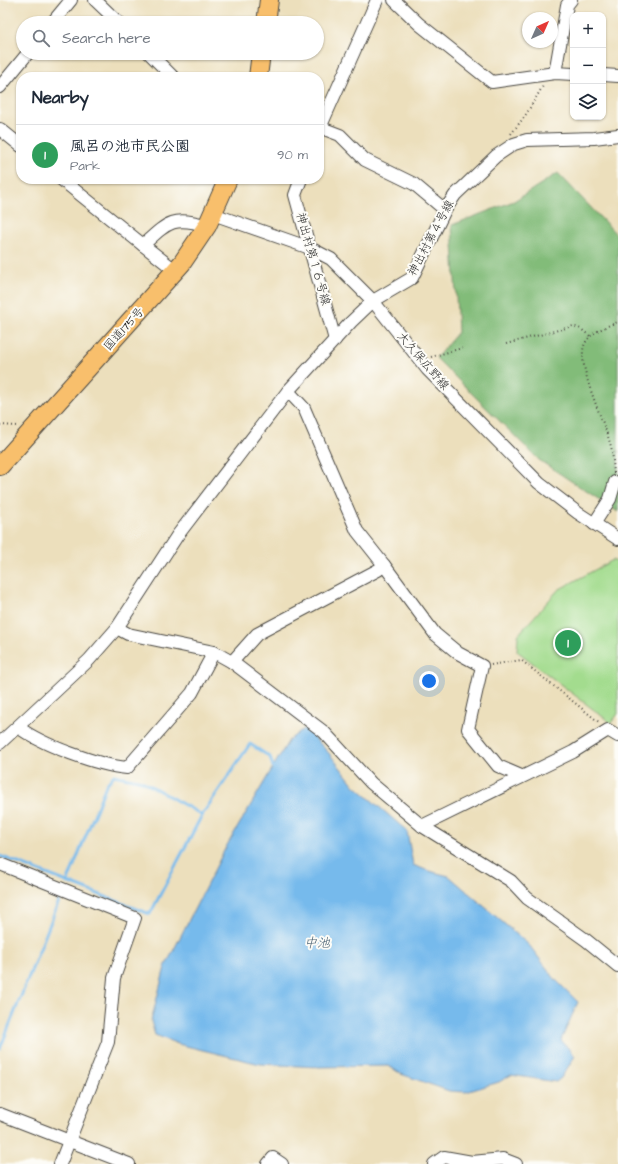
<!DOCTYPE html>
<meta charset="utf-8">
<style>
body{margin:0;font-family:"Architects Daughter","Klee One",sans-serif;background:#f6f6f7;color:#1f2937}
.controls{position:absolute;right:12px;top:12px;display:grid;overflow:hidden;border-radius:8px;box-shadow:0 1px 3px #0004}
.controls button{width:36px;height:36px;display:grid;place-items:center;padding:0;border:0;border-bottom:1px solid #e0e1e3;background:#fff;color:#1f2937;font:20px sans-serif}
.compass{position:absolute;left:522px;top:12px;width:36px;height:36px;border-radius:50%;background:#fff;box-shadow:0 1px 3px #0004;rotate:45deg}
.you{position:absolute;left:429px;top:681px;width:14px;height:14px;margin:-10px;border:3px solid #fff;border-radius:50%;background:#1a73e8;box-shadow:0 0 0 6px #1a73e833}
.badge{display:grid;place-items:center;width:26px;height:26px;border-radius:50%;background:#111827;color:#fff;font-size:13px;font-weight:700}
.pin{position:absolute;translate:-50% -50%;border:2px solid #fff;box-shadow:0 1px 4px #0006}
.list{margin:0;padding:0;list-style:none}
h2{display:flex;justify-content:space-between;align-items:center;height:52px;margin:0;padding:0 16px;font-size:17px}
h2 small{font-size:13px;font-weight:400;color:#747a83}
.list li{display:grid;grid-template-columns:26px 1fr auto;gap:12px;align-items:center;box-sizing:border-box;height:60px;padding:0 16px;border-top:1px solid #e0e1e3}
.list b{display:block;font-size:15px;white-space:nowrap}
.list p{margin:0;font-size:13px;white-space:nowrap;color:#747a83}
.list em{font-size:13px;font-style:normal;color:#747a83}
.icon{flex:none;width:22px;height:22px;fill:none;stroke:currentColor;stroke-width:2;stroke-linecap:round;stroke-linejoin:round}
.map{position:relative;flex:none;width:618px;height:1164px;overflow:hidden}
.search{position:absolute;background:#fff;box-shadow:0 1px 3px #0004;left:16px;top:16px;width:308px;height:44px;display:flex;align-items:center;gap:10px;box-sizing:border-box;padding:0 14px;border-radius:22px;color:#747a83;font-size:15px}
.panel{position:absolute;background:#fff;box-shadow:0 1px 3px #0004;left:16px;top:72px;width:308px;height:112px;border-radius:16px}
.map>svg:first-child{display:block}
</style>
<div class="map">
<svg width="618" height="1164" viewBox="0 0 618 1164">
<rect width="100%" height="100%" fill="#fdfcf7"/>
<filter id="ink" filterUnits="userSpaceOnUse"><feTurbulence type="fractalNoise" baseFrequency=".025" numOctaves="2"/><feDisplacementMap in="SourceGraphic" scale="8" xChannelSelector="R" yChannelSelector="G"/><feConvolveMatrix kernelMatrix="1 2 1 2 8 2 1 2 1" color-interpolation-filters="sRGB"/></filter>
<filter id="wash" filterUnits="userSpaceOnUse"><feTurbulence type="fractalNoise" baseFrequency=".012" numOctaves="4" result="noise"/><feDisplacementMap in="SourceGraphic" scale="16" xChannelSelector="R" yChannelSelector="G"/><feGaussianBlur stdDeviation="0.9" result="paint"/><feColorMatrix in="noise" values="0 0 0 0 0 0 0 0 0 0 0 0 0 0 0 0 0 1.4 0 .05"/><feComposite in="paint" operator="in"/></filter>
<g filter="url(#wash)">
<rect width="100%" height="100%" fill="#ecdfbc"/>
<!-- green -->
<polygon fill="#a3dc8e" stroke="#67845c" points="613,560 618,563 618,714 611,723 517,651 518,635 558,590"/>
<!-- forest -->
<polygon fill="#82bc79" stroke="#567452" points="558,173 618,236 618,512 539,460 436,358 458,332 452,225 514,201"/>
<!-- water -->
<polygon fill="#76baec" stroke="#50728c" points="305,728 328,752 354,785 407,831 413,865 429,871 449,876 529,945 555,979 578,1002 561,1040 575,1056 561,1078 556,1082 511,1075 499,1082 466,1092 449,1091 401,1074 389,1066 319,1067 260,1064 178,1044 155,1035 151,1021 165,967 226,847 289,740"/>
<g fill="none" stroke-linecap="round" stroke-linejoin="round">
<!-- stream -->
<g stroke="#76baec" stroke-width="3">
<polyline points="0,856 150,914 202,815 250,744 270,757 274,770"/>
<polyline points="67,883 106,785 114,775 142,781 202,815"/>
<polyline points="0,1049 61,896"/>
</g>
</g>
</g>
<g filter="url(#ink)">
<g fill="none" stroke-linecap="round" stroke-linejoin="round">
<defs>
<g id="minor">
<polyline points="95,0 119,23"/>
<polyline points="394,0 419,24 492,82 555,73 573,74"/>
<polyline points="52,23 71,0"/>
<polyline points="149,53 173,77"/>
<polyline points="555,73 567,5 571,0"/>
<polyline points="603,75 618,76"/>
<polyline points="0,87 28,53"/>
<polyline points="319,127 340,135 365,160 414,184 445,210"/>
<polyline points="0,129 21,146"/>
<polyline points="319,130 377,0"/>
<path d="M61,179L143,245C167,223 173,215 207,226"/>
<polyline points="301,179 295,195 335,340"/>
<polyline points="213,214 310,248 331,259 373,301 427,369 539,483 578,513 618,539"/>
<polyline points="143,245 176,271"/>
<polyline points="288,391 304,408 357,531 384,565 435,634 458,653 482,666 468,729 498,766 521,776"/>
<polyline points="594,524 610,499 615,482"/>
<polyline points="117,628 128,634 214,652 232,662 324,732 371,783 422,826 511,881 527,898 586,940 618,966"/>
<polyline points="232,662 257,634 378,570 384,565"/>
<path d="M18,727C42,745 97,765 127,768L192,693L214,652"/>
<polyline points="0,743 89,660 117,628 177,536 288,391 351,322 373,301 412,278 445,210 455,195 496,156 514,144 527,140 594,138 618,135"/>
<polyline points="422,826 573,752 608,730 618,736"/>
<polyline points="0,864 135,918 114,978 108,1042 60,1164"/>
<polyline points="0,1114 129,1164"/>
<polyline points="268,1164 273,1158 282,1164"/>
<polyline points="434,1164 444,1157 472,1162 503,1159 516,1164"/>
</g>
<g id="highway">
<polyline points="266,23 269,0"/>
<polyline points="258,77 261,53"/>
<polyline points="0,466 182,263 207,226 228,179"/>
</g>
</defs>
<!-- minor casing -->
<use href="#minor" stroke="#484641" stroke-width="14"/>
<!-- highway casing -->
<use href="#highway" stroke="#484641" stroke-width="20"/>
<!-- path -->
<g stroke="#484641" stroke-width="2" stroke-dasharray="1 3" stroke-linecap="butt">
<polyline points="511,134 525,116 543,86"/>
<polyline points="506,344 573,326 581,329 591,337"/>
<polyline points="431,357 462,348"/>
<polyline points="0,425 19,426"/>
<path d="M614,473C613,463 613,452 610,443C604,421 577,367 584,346C588,333 607,326 618,322"/>
<polyline points="491,665 521,660 600,723"/>
</g>
<!-- minor -->
<use href="#minor" stroke="#fff" stroke-width="12"/>
<!-- highway -->
<use href="#highway" stroke="#f8bf6c" stroke-width="18"/>
</g>
</g>
<g text-anchor="middle" dominant-baseline="central" stroke-width="4" stroke-linejoin="round" paint-order="stroke">
<!-- street labels -->
<g font-size="12" fill="#2b2b2b" stroke="#fdfcf7">
<text transform="translate(431 238) rotate(-62)">神出村第４号線</text>
<text transform="translate(313 259) rotate(74)">神出村第１６号線</text>
<text transform="translate(124 329) rotate(-48)">国道175号</text>
<text transform="translate(423 361) rotate(49)">大久保広野線</text>
</g>
<!-- water labels -->
<g font-size="13" font-style="italic" fill="#455d6f" stroke="#fdfcf7">
<text x="317" y="943">中池</text>
</g>
</g>
</svg>
<div class="controls">
<button>+</button>
<button>−</button>
<button><svg class="icon" aria-label="layers" viewBox="0 0 24 24"><path d="M12 4l9 5-9 5-9-5zM3 14l9 5 9-5"/></svg></button>
</div>
<svg class="compass" viewBox="-18 -18 36 36"><path d="M0-13l5 13h-10z" fill="#e53935"/><path d="M0 13l5-13h-10z" fill="#747a83"/></svg>
<div class="you"></div>
<div class="pin badge" style="left:568px;top:643px;background:#2e9e5b">1</div>
<div class="search"><svg class="icon" aria-label="search" viewBox="0 0 24 24"><circle cx="10" cy="10" r="6"/><path d="M15 15l6 6"/></svg>Search here</div>
<section class="panel">
<h2>Nearby<small></small></h2>
<ul class="list">
<li><span class="badge" style="background:#2e9e5b">1</span><div><b>風呂の池市民公園</b><p>Park</p></div><em>90 m</em></li>
</ul>
</section>
</div>
